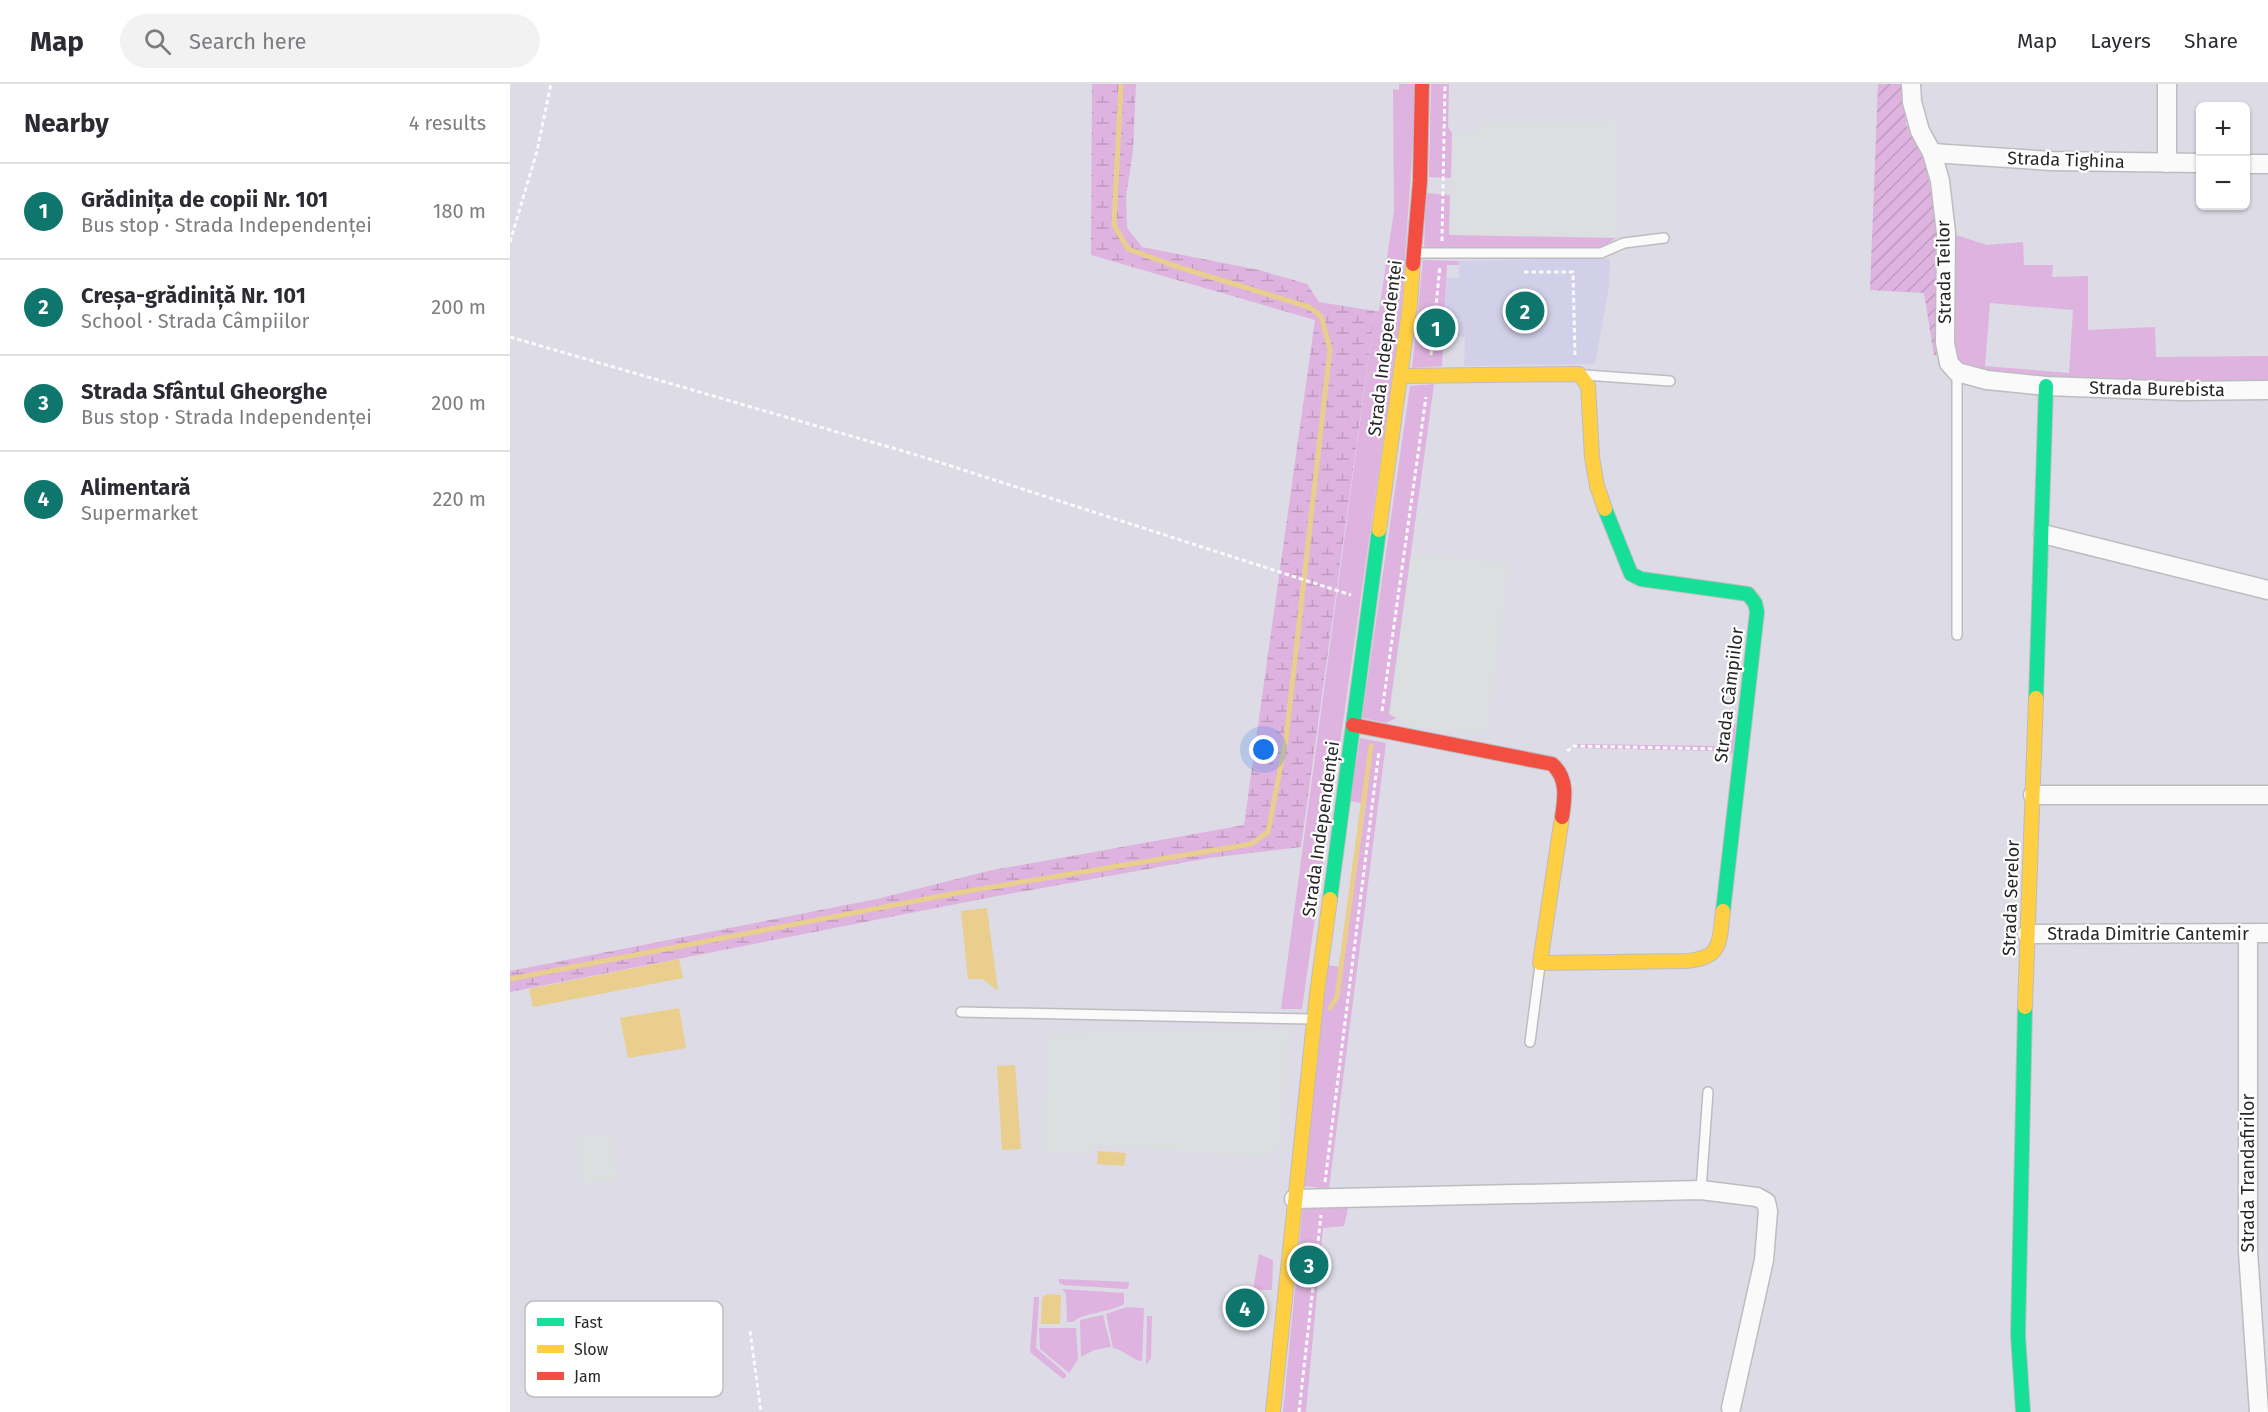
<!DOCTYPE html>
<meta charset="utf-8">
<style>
body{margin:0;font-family:"Fira Sans",sans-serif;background:#f2f2f3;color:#2b2b33}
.controls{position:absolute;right:18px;top:18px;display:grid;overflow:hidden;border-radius:9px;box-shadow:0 2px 4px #0004}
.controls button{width:54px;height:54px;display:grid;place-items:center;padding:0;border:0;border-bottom:2px solid #e1e1e2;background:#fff;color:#2b2b33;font:30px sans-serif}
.you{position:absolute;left:754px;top:666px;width:21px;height:21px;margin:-15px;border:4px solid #fff;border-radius:50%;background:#1a73e8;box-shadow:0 0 0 9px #1a73e833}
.badge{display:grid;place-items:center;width:39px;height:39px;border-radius:50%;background:#0f766e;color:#fff;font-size:20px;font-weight:700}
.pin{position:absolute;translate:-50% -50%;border:3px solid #fff;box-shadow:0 2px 6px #0006}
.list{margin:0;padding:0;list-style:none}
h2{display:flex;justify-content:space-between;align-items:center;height:78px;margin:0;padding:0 24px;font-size:26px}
h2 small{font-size:20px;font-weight:400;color:#7c7c81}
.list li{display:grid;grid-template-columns:39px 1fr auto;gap:18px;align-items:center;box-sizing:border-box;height:96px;padding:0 24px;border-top:2px solid #e1e1e2}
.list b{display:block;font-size:22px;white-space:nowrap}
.list p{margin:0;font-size:20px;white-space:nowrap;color:#7c7c81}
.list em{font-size:20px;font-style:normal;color:#7c7c81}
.icon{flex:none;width:33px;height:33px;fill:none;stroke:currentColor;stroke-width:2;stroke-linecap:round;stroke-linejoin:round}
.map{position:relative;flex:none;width:1758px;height:1328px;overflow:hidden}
header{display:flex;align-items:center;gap:36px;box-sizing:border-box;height:84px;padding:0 30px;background:#fff;border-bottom:2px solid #e1e1e2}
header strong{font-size:28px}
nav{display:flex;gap:33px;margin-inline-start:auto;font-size:21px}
.search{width:420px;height:54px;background:#f2f2f3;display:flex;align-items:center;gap:15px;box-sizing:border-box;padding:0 21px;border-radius:33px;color:#7c7c81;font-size:22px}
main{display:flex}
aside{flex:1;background:#fff}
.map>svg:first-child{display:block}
</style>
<header>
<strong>Map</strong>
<div class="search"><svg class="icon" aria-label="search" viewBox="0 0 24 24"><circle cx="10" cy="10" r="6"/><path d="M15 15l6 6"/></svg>Search here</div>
<nav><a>Map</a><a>Layers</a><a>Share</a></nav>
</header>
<main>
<aside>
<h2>Nearby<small>4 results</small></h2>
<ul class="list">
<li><span class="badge">1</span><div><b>Grădinița de copii Nr. 101</b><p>Bus stop · Strada Independenței</p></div><em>180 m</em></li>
<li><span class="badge">2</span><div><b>Creșa-grădiniță Nr. 101</b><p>School · Strada Câmpiilor</p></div><em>200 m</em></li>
<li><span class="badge">3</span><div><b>Strada Sfântul Gheorghe</b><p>Bus stop · Strada Independenței</p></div><em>200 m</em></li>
<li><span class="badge">4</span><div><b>Alimentară</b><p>Supermarket</p></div><em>220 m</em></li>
</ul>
</aside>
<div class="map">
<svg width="1758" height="1328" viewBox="0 0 1758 1328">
<defs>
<pattern id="wetland-marsh" width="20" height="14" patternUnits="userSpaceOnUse" patternTransform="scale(1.5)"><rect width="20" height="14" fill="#dfb3df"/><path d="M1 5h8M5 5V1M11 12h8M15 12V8" fill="none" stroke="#bf9abf"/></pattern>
<pattern id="garden-furrows" width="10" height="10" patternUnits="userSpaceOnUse" patternTransform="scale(1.5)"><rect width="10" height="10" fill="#dfb3df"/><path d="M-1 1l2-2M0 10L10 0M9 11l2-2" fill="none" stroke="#bf9abf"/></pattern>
</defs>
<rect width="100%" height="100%" fill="#dcdbe6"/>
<!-- industrial -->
<g fill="#dbdfdf">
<polygon points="1108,37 1106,154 939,151 942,49 970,48 970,38"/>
<polygon points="901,471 999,479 978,643 968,651 901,642 879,630"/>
<polygon points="721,945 778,945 770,1059 758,1073 583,1061 582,1070 533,1068 539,950"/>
<polygon points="102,1050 107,1096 72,1100 67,1054"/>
</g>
<!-- education -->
<polygon fill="#d2cfe9" points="1077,174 1100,175 1099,202 1085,280 954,282 955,253 934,251 937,194 949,194 949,177"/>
<!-- grass -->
<g fill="#dfb3df" fill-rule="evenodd">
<polygon points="889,0 907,0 891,232 792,925 771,925 865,227 869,227 884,127 883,5 889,6"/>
<polygon points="921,0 939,0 938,43 942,49 941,94 919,93"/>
<polygon points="916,109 940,111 939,151 1106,154 1091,164 914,165"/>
<path d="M1443,150L1477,161L1513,158L1514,181H1543L1542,193L1578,192V246L1645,243L1646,273L1758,272V300L1688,301L1474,291L1449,280L1442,268ZM1480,219L1563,226L1559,289L1475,282Z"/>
<polygon points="913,176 949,177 949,181 937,181 932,282 902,284"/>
<polygon points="924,300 879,630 886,634 876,639 852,634 900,302"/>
<polygon points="1226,639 1223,669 1208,667 1066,664 1066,660 1207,662"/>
<polygon points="850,654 876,659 819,1105 794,1102 816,881 832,883 856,720 840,717"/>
<polygon points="839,1121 834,1142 813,1144 796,1328 773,1328 793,1122"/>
<polygon points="749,1170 763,1176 762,1206 743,1206"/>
<polygon points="549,1195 619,1198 618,1204 616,1205 554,1201 549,1199"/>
<path d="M552,1205L614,1209V1220C602,1228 571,1229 563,1238H557L556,1210Z"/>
<polygon points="524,1213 529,1213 526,1264 556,1290 556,1293 553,1295 520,1268"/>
<path d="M617,1223L634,1224L632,1277C623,1277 615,1266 603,1264L596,1230Z"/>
<polygon points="593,1231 601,1263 584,1266 571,1273 570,1236"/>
<polygon points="637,1232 642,1232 641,1274 636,1281"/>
<polygon points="529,1244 566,1244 568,1275 559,1289 530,1265"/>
</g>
<!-- wetland -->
<polygon fill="url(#wetland-marsh)" points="582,0 626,0 623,67 616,113 617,144 632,163 749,186 797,200 809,218 865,227 791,763 699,774 482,813 0,908 0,887 367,815 478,787 734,741 805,236 581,171"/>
<!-- garden -->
<polygon fill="url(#garden-furrows)" points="1368,0 1394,0 1396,40 1416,81 1426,137 1430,171 1429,268 1424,272 1414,209 1360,206"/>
<!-- water -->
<g fill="#e9ce8d">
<polygon points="477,824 488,907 473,895 458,895 451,827"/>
<polygon points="169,875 173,894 23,923 19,905"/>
<polygon points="169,924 176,964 118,974 110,934"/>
<polygon points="505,981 511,1065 492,1066 487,982"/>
<polygon points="588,1067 616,1069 614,1082 587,1080"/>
<polygon points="537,1210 551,1211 550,1240 531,1240 532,1214"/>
</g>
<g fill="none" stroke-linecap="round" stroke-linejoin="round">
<!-- stream -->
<g stroke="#e9ce8d" stroke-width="5">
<polyline points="0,895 452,808 741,760 758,748 776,655 820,265 811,232 799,223 665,182 618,165 604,141 611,0"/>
<polyline points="820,924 827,913 861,662"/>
</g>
<defs>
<g id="lane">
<polyline points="905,169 1091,169 1114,159 1154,154"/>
<polyline points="1447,288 1447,551"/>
<polyline points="1075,291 1160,297"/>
<polyline points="451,928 801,935"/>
<polyline points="1020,958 1030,881"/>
<polyline points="1191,1106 1198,1008"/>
</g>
<g id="street">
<polyline points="1401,0 1402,18 1410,47 1422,69 1430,97 1436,149 1435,259 1439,279 1447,288 1477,296 1536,302 1672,307 1758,306"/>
<polyline points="1422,69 1542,77 1690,79"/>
<polyline points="1657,79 1657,0"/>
<polyline points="1736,80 1758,80"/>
<polyline points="1533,450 1758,506"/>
<polyline points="1523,711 1758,711"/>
<polyline points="1517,850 1758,849"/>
<polyline points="1738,850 1738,1168 1749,1328"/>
<polyline points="784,1115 1191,1106 1247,1113 1256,1118 1258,1127 1254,1176 1221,1324"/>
</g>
<g id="fast">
<polyline points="1095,425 1121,490 1131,495 1238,510 1245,519 1247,528 1213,827"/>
<polyline points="1526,614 1536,302"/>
<polyline points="820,815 869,446"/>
<polyline points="1513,1328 1508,1251 1515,923"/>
</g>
<g id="slow">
<polyline points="891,292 1069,290 1078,302 1082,373 1087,402 1095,425"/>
<polyline points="869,446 900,220 903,180"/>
<path d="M1052,733L1030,879L1176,877C1213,874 1209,858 1213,827"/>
<polyline points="1515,923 1526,614"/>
<polyline points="763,1328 807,909 820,815"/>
</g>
<g id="jam">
<polyline points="903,180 910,97 912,0"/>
<path d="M843,641L1042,680C1058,694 1055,714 1052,733"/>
</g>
</defs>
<!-- lane casing -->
<use href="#lane" stroke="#bdbdbf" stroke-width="12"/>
<!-- street casing -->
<use href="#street" stroke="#bdbdbf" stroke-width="21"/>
<!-- fast casing -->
<use href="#fast" stroke="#bdbdbf" stroke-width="16"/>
<!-- slow casing -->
<use href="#slow" stroke="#bdbdbf" stroke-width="16"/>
<!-- jam casing -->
<use href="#jam" stroke="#bdbdbf" stroke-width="16"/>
<!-- path -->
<g stroke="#fafafb" stroke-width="3" stroke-dasharray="4.5 3" stroke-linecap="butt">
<polyline points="932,157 935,0"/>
<polyline points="0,158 27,67 41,0"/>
<polyline points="1014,188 1063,188 1065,271"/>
<polyline points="0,253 410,372 841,511"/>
<polyline points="921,271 930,182"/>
<polyline points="872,627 916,313"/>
<polyline points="1057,667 1064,662 1210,665"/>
<polyline points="815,1098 869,667"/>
<polyline points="240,1247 251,1328"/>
<polyline points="789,1328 811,1131"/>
</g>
<!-- lane -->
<use href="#lane" stroke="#fafafb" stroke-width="9"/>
<!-- street -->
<use href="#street" stroke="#fafafb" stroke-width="18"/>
<!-- fast -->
<use href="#fast" stroke="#16e098" stroke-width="14"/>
<!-- slow -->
<use href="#slow" stroke="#ffcf43" stroke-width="14"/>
<!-- jam -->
<use href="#jam" stroke="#f24e42" stroke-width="14"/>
</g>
<g text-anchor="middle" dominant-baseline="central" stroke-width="4.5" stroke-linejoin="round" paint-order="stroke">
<!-- street labels -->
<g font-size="18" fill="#272727" stroke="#fff">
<text transform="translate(1556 76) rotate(2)">Strada Tighina</text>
<text transform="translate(1434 188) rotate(-91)">Strada Teilor</text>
<text transform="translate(875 264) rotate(-83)">Strada Independenței</text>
<text transform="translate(1647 305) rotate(1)">Strada Burebista</text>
<text transform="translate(1219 611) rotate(-83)">Strada Câmpiilor</text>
<text transform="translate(811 745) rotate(-82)">Strada Independenței</text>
<text transform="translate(1501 814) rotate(-88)">Strada Serelor</text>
<text x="1638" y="850">Strada Dimitrie Cantemir</text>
<text transform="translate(1738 1089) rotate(-90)">Strada Trandafirilor</text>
</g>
</g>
<!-- legend -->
<rect x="15" y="1217" width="198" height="96" rx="9" fill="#fff" stroke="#bebebe" stroke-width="1.5"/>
<rect x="27" y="1234" width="27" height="8" fill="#16e098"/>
<rect x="27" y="1261" width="27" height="8" fill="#ffcf43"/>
<rect x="27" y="1288" width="27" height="8" fill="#f24e42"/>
<g font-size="16" fill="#272727">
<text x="64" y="1244">Fast</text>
<text x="64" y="1271">Slow</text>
<text x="64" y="1298">Jam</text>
</g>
</svg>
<div class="controls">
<button>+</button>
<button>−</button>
</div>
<div class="you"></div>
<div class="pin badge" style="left:926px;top:244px">1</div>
<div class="pin badge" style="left:1015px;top:227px">2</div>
<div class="pin badge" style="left:799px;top:1181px">3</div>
<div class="pin badge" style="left:735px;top:1224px">4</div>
</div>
</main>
